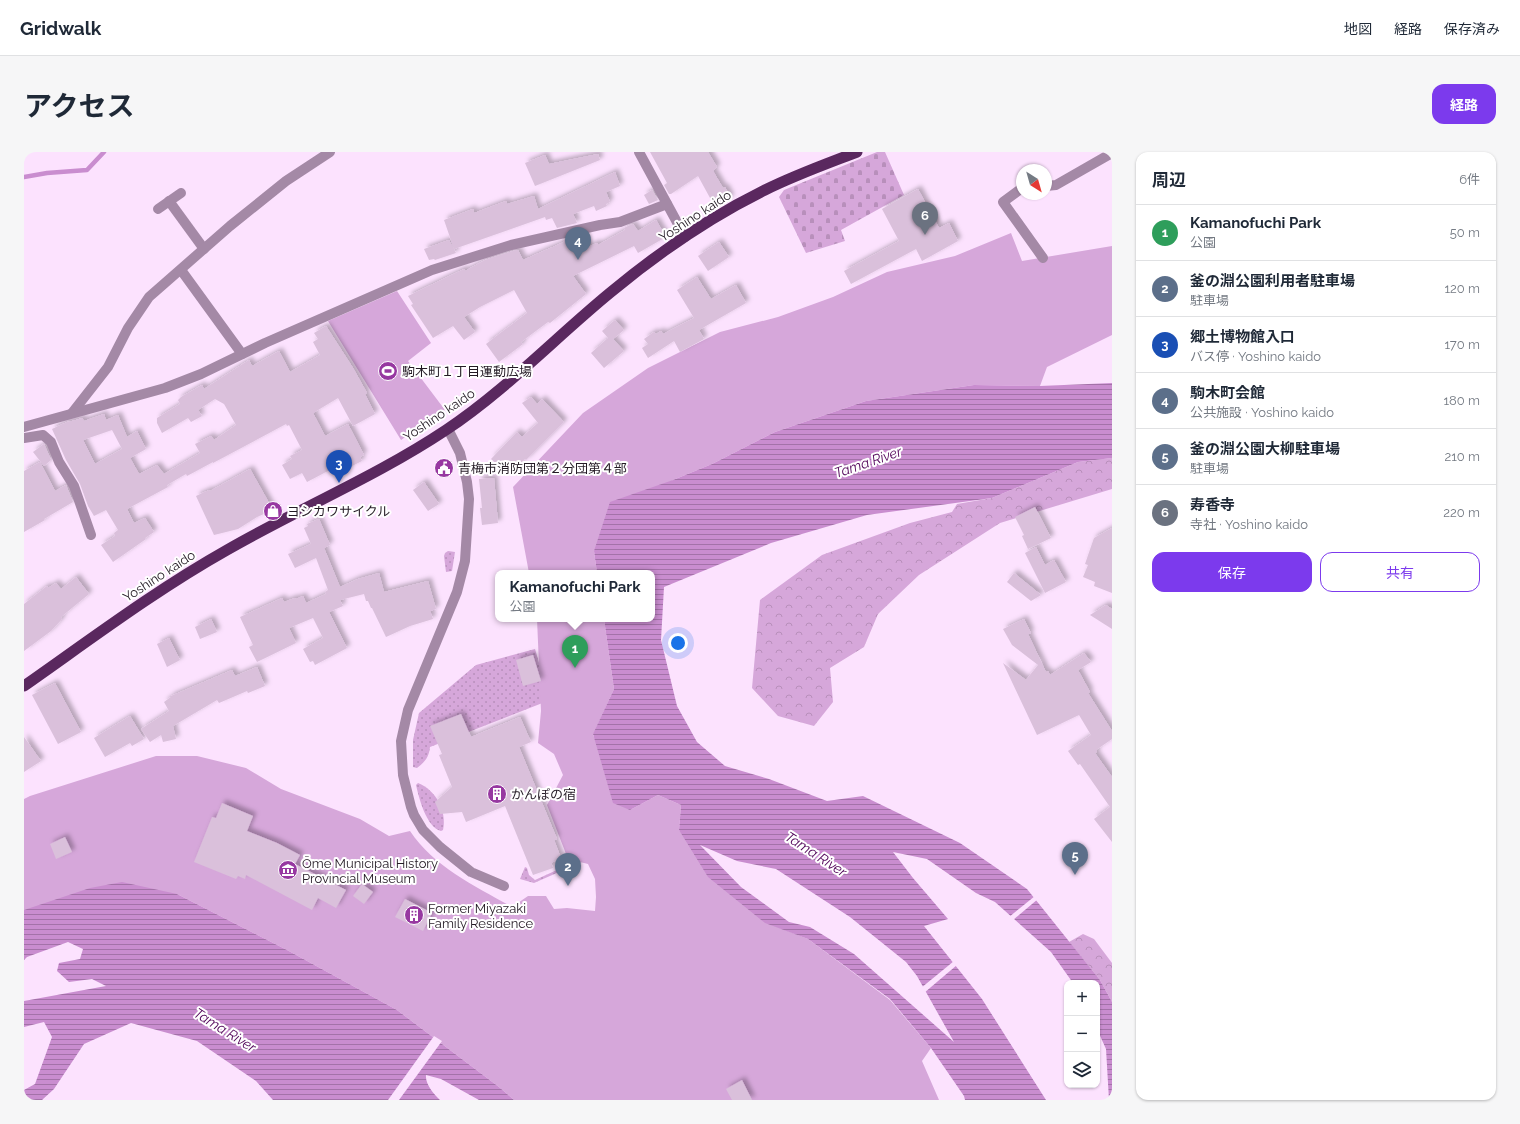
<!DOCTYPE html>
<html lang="ja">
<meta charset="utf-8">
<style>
body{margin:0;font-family:Raleway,"Noto Sans JP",sans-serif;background:#f6f6f7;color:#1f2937}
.controls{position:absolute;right:12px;bottom:12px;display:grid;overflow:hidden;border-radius:8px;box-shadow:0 1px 3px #0004}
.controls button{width:36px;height:36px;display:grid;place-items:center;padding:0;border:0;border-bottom:1px solid #e0e1e3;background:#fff;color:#1f2937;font:20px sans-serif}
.compass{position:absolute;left:992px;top:12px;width:36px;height:36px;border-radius:50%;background:#fff;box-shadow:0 1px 3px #0004;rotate:143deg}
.you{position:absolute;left:654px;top:491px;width:14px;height:14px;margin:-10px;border:3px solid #fff;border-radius:50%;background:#1a73e8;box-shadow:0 0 0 6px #1a73e833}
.badge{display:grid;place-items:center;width:26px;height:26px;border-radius:50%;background:#7c3aed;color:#fff;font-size:13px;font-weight:700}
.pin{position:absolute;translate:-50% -33px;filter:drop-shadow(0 1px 2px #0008)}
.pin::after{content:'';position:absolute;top:21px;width:14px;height:12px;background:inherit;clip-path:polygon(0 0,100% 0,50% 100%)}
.popup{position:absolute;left:471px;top:418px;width:160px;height:52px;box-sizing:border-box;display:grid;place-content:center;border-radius:8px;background:#fff;filter:drop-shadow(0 1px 3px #0005);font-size:13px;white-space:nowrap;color:#747a83}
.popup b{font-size:15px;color:#1f2937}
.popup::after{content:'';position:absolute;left:50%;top:100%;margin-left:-8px;border:8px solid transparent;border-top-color:#fff}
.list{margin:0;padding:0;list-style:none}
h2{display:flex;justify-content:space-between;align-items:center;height:52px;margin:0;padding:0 16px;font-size:17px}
h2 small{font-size:13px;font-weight:400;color:#747a83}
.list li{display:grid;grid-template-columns:26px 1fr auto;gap:12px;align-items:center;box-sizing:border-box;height:56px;padding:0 16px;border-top:1px solid #e0e1e3}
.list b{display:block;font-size:15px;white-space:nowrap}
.list p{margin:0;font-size:13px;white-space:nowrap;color:#747a83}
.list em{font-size:13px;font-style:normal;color:#747a83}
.actions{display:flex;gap:8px;padding:12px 16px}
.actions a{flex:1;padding:9px 0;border:1px solid #7c3aed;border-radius:12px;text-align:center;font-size:14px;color:#7c3aed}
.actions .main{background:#7c3aed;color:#fff}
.icon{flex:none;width:22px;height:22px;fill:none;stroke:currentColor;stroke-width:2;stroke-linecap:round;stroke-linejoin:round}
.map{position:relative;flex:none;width:1088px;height:948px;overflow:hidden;border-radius:12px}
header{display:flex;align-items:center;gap:24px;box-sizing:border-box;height:56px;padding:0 20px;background:#fff;border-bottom:1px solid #e0e1e3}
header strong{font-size:19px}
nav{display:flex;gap:22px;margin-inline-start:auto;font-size:14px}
.intro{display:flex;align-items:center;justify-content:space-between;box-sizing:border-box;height:96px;padding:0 24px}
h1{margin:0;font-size:28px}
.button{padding:10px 18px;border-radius:12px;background:#7c3aed;color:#fff;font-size:14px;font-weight:700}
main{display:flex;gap:24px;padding:0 24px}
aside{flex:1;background:#fff;border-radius:12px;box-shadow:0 1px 3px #0004}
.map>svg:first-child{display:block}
</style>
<header>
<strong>Gridwalk</strong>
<nav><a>地図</a><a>経路</a><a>保存済み</a></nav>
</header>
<div class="intro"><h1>アクセス</h1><a class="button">経路</a></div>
<main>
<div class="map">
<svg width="1088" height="948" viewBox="0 0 1088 948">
<defs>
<pattern id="grass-dots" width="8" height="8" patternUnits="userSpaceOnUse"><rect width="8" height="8" fill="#d6a7da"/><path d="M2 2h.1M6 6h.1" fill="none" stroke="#b88fbb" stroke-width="1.8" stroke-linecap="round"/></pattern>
<pattern id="forest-crowns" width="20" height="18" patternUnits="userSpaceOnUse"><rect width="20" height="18" fill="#d6a7da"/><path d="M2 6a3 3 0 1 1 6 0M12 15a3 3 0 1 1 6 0" fill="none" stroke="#b88fbb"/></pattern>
<pattern id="cemetery-stones" width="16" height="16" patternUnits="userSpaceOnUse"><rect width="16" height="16" fill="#d6a7da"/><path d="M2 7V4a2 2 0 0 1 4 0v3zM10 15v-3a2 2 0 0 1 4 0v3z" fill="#b88fbb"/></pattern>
<pattern id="water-rules" width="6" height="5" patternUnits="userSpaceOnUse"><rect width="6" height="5" fill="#c98dcf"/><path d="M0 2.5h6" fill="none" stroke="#a372a8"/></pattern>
<filter id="shadow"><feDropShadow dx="3.5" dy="-3.5" stdDeviation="2" flood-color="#0004"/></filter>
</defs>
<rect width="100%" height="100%" fill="#fce2fe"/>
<!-- grass -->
<g fill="url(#grass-dots)">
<polygon points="424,399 431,400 428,419 422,420 420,404 421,401"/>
<path d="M511,497L525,545L521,550L406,595C405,605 401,610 393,616L389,615V588L395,561L452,513Z"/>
<path d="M394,631C412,638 423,659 419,678L417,679C402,675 395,646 392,633Z"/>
<polygon points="559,706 560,709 510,731 496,727 501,715 503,716 505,723 511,728"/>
</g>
<!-- forest -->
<g fill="url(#forest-crowns)">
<polygon points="1088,306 1088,337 976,371 895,423 854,462 840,495 806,516 809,550 790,574 754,564 728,536 736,448 798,403 886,371 928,360 933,352 968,346 1054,310"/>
<polygon points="1059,782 1070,787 1088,811 1088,850 1076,828 1045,790"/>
</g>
<!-- cemetery -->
<polygon fill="url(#cemetery-stones)" points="853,0 861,0 880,43 817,78 821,89 782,101 755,45 760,38"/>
<!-- green -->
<g fill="#d6a7da">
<polygon points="987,81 998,109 1088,94 1088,183 1023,215 1016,234 950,233 842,249 751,280 688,312 649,328 570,399 573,421 505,421 489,335 559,261 624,216 696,180 754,165 809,145 863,120 931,104"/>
<polygon points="373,139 407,191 384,209 421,258 377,288 304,169"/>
<path d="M513,467H580L590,537L569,583L606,658L634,643L657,653L655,678L741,770L784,787L866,848L907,896L898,909L915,948H490L475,935L373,858L263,798L153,742L0,758V647L6,644L132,604H173L222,616L257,637L336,667L365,684L386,679C410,715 451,734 488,755L504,744H522L530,757L543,756L571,759L572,745L571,727L564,712L544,707L523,653L539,623L530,602L514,591L517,559Z"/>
</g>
<!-- water -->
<g fill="url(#water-rules)" fill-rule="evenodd">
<path d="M1088,231V306L1054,310L968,346L843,363L747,391L640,435L637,488L653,554L673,590L701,614L745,627L803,649L839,644L936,691L1003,737L1076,828L1088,850V948H1085L1082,897L1073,877V831H1049L1027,800L971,750L952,741L903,707L869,700L889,726L924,767L900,774L958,847L1022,948H941L940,944L907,896L866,847L784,787L741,771L684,725L655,678L657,653L634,643L606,658L589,651L569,582L590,537L580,467H628V421H573L570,399L586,350L649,328L688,312L751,280L842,249L950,233L1016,234ZM676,693L713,709L752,717L826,765L882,810L893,824L930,890L830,802L786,775L765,770L717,735Z"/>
<path d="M98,730L153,742L263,798L373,858L475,935L490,948H455L417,927L402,923C401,932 410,942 416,948H249L232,929L173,889L107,871L60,892L30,937L18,948H0V938L11,932L28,885L20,870L0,875V849L82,834L68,827L45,830L33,819L35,811L56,807L59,797L44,790L3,805L0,808V758L66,736Z"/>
</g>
<!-- pier -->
<g fill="#fce2fe">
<polygon points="1011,744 1014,747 989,768 985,765"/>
<polygon points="930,809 933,813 900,841 897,836"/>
<polygon points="410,884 418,889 375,948 364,948"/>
</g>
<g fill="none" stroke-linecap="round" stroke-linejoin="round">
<!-- stream -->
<polyline stroke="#c98dcf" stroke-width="4.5" points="0,25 23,21 63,18 80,0"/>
</g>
<!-- building -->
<g fill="#dac0db" fill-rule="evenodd" filter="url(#shadow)">
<polygon points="626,0 684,0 693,15 689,19 699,36 701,35 707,46 691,55 674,24 647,42 645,42 640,33 643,31"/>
<polygon points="574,2 576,8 511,34 501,11 521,3 525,12"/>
<polygon points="591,20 596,34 582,40 586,50 582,52 583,54 572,59 570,54 549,62 553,71 533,76 528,66 522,68 521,65 430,97 420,68 449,57 450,61 482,49 483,52 510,44 514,57"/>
<polygon points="894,37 915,76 925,71 934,89 898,109 892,97 827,132 820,119 875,89 858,57"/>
<polygon points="628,38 634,48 625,52 620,43"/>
<polygon points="632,68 642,85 614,101 610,94 549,124 562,142 526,171 524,170 497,190 499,192 475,210 462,192 503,161 490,138 456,155 440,165 451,180 440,188 429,174 409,186 387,153 389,152 384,144 440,117 441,119 461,108 489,99 494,98 499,108 540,90 539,88 558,84 564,95 573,91 574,93 601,78 600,76 602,75 609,72 614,79"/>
<polygon points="425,88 432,101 411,108 410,107 405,108 400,97"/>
<polygon points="695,90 705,105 684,119 674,104"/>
<polygon points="673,125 687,147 712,133 722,151 675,178 680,187 656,200 650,189 624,206 618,196 624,192 620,187 630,180 632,182 637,179 639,182 670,166 653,138"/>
<polygon points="591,168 600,178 589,187 600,199 580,216 567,201 584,186 578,179"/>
<path d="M302,174L329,216L343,241L341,242L351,262L329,274L314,246L289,261L301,284L324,272L340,303L336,305L338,309L322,317L319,311L283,330L278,321L266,327L258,313L268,307L266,304L278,298L265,273L263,274L262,272L189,311V310L163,324L162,322L143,333L144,335L103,357L110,371L121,366L130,380L121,386L122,387L89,410L77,393L91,384L90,381L94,378L82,358L70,364L64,354L56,332L42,308L28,277L43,270L52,268L58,266L60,269L80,262L82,268L94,263L103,285L113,279L122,297L106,306L115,322L133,313L140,322L176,301L171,292L187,284L190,288L212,273L200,252L191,247L174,258L178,264L167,270L164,266L138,281L133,271V266L156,252L154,248L157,245L178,233L180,237L225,208L228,214L255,199L266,220L296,203L289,190L294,187L290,181ZM88,278L98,297L71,312L59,288Z"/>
<polygon points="507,245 513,252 518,247 540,270 502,308 501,307 490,318 488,317 483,321 467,307 493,280 498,285 514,271 498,251"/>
<polygon points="20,292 27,308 20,314 9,300"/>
<polygon points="16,310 31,339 42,333 49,350 20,367 21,368 0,380 0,319"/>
<polygon points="226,317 249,358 233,365 214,377 190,383 172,344 185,338 186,339"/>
<polygon points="470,326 474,371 458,373 456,356 458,356 455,327"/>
<polygon points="400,330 415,352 404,359 389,338"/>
<polygon points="1011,355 1027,386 1004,397 998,384 1000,383 991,365"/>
<polygon points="295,367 306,393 300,396 316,435 334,427 355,421 360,440 404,429 412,457 406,459 409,467 386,474 362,485 348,456 347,456 344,449 342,449 340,442 316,448 319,454 305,460 323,496 291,513 289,509 286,510 279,497 299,486 289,466 265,476 272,491 233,510 225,495 229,493 216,465 258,446 260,450 271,446 272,447 279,444 282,451 302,442 301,440 304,438 292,406 271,416 264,402 287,392 280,376 284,374 283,372"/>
<polygon points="1088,376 1088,441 1070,434 1071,430 1059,425 1064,413 1061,412 1070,386"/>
<polygon points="1012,395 1021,413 1030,408 1042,430 1021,441 1001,401"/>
<polygon points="990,421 1017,443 1007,449 983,430"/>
<polygon points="52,425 65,442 37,465 38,467 27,479 0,499 0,452 23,434 24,436 32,431 37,437"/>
<polygon points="1082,453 1088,457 1088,477 1066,463"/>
<polygon points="187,467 193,480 176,487 171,475"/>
<polygon points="1000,467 1007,481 1004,482 1022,520 1024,519 1026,523 1060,501 1067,510 1054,518 1066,540 1064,541 1088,579 1088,587 1072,598 1073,600 1071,601 1088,625 1088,690 1070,667 1086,655 1056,612 1054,613 1044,599 1067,583 1055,563 1013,583 979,511 1002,528 1014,513 988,493 979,477"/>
<polygon points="145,486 156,508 143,515 133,492"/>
<polygon points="509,503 517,529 499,534 492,508"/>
<polygon points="233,515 241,534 224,541 223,539 195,551 193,548 149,574 152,587 139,590 137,583 126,590 117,577 145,559 140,550 147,545 147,544 208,518 211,524"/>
<polygon points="31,531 57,580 34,592 8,543"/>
<polygon points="437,562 447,585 496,565 507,590 495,595 533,687 530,688 537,706 527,711 529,716 509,723 481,654 442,670 438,660 416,662 411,650 428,635 415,603 418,602 406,574"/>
<polygon points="106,564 120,587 108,594 106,591 81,605 70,586"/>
<polygon points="0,585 17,609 0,620"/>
<polygon points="198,651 229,664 223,679 253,691 276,703 271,712 322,738 312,756 294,746 288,758 222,723 221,727 214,724 212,727 170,710 188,665 192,666"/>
<polygon points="41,685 48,700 32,707 26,692"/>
<polygon points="338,732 349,740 340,752 329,744"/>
<polygon points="381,747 408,761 399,779 371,765"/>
<polygon points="718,928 728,948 708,948 702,937"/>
</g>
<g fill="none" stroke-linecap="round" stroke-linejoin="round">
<!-- minor -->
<g stroke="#a489a6" stroke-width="10">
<polyline points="615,0 661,85"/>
<polyline points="1022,34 1032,33 1088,1"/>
<polyline points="998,36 979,50 1019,106"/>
<polyline points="145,49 180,97"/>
<polyline points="134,57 157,41"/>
<polyline points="157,118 218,202"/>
<polyline points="48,261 84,215 104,176 125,145 206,74 262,29 306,0"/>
<polyline points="0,275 141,236 177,222 241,191 408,118 487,93 576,73 596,70 643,52"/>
<polyline points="0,286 19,283 27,290 35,310 50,334 67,383"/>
</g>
<!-- tertiary -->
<polyline stroke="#a489a6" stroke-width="10" points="424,277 436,301 443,330 445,347 441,409 433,440 384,558 377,589 379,623 387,655 390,663 399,678 416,695 447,720 480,734"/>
<!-- trunk -->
<path stroke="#5a285f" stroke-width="11" d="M0,534C67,487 132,438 203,398C276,356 353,324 422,278C482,238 532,185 587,140C634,101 686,65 741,38C771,23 802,12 833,0"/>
</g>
<!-- icons -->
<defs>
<symbol id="stadium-disc" viewBox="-11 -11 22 22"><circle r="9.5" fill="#9738a1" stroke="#fff"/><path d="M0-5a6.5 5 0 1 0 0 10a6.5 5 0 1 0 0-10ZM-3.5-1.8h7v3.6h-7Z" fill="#fff"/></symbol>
<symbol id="civic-disc" viewBox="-11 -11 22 22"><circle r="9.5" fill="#9738a1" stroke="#fff"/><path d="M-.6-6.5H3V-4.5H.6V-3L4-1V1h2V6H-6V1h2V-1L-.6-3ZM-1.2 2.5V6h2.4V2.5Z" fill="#fff"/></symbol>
<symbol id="shop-disc" viewBox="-11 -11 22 22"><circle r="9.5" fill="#9738a1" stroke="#fff"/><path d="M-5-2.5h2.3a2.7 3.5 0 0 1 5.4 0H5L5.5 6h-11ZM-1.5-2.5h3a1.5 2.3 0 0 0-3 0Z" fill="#fff"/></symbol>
<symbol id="building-disc" viewBox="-11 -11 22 22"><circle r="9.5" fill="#9738a1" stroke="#fff"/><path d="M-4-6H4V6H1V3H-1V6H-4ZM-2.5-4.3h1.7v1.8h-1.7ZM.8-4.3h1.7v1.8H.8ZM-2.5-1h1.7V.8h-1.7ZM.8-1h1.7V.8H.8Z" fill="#fff"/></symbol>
<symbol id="museum-disc" viewBox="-11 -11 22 22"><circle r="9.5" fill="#9738a1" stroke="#fff"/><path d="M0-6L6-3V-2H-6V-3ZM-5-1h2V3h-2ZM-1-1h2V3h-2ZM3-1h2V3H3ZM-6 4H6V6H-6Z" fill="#fff"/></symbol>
</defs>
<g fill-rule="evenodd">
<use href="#stadium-disc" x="353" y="208" width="22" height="22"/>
<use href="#civic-disc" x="409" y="305" width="22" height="22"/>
<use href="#shop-disc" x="238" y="348" width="22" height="22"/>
<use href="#building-disc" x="462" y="631" width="22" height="22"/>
<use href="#museum-disc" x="253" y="707" width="22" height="22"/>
<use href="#building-disc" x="379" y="752" width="22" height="22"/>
</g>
<g text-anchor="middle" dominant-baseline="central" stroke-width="4" stroke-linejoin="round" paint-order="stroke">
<!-- street labels -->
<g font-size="13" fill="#241b25" stroke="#fff">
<text transform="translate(671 64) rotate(-33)">Yoshino kaido</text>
<text transform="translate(415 263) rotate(-34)">Yoshino kaido</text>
<text transform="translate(135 424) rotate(-33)">Yoshino kaido</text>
</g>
<!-- poi labels -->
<g font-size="13" fill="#241b25" stroke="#fff" text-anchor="start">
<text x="378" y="219">駒木町１丁目運動広場</text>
<text x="434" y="316">青梅市消防団第２分団第４部</text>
<text x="263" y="359">ヨシカワサイクル</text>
<text x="487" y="642">かんぽの宿</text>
<text x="278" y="711">Ōme Municipal History<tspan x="278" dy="15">Provincial Museum</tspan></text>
<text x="404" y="756">Former Miyazaki<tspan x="404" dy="15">Family Residence</tspan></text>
</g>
<!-- water labels -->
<g font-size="14" font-style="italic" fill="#4f0057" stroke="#fff">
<text transform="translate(844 310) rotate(-19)">Tama River</text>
<text transform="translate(792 702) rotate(33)">Tama River</text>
<text transform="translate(201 878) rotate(32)">Tama River</text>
</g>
</g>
</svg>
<div class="controls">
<button>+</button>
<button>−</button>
<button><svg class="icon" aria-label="layers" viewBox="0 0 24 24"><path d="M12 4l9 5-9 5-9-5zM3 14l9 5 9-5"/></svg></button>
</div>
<svg class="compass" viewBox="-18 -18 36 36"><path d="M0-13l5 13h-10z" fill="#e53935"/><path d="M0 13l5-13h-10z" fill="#747a83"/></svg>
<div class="you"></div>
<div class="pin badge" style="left:551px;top:516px;background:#2e9e5b">1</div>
<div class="popup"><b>Kamanofuchi Park</b>公園</div>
<div class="pin badge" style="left:544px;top:734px;background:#5c6f8a">2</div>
<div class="pin badge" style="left:315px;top:331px;background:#1a4fb4">3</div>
<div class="pin badge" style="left:554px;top:108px;background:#5c6f8a">4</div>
<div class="pin badge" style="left:1051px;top:723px;background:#5c6f8a">5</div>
<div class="pin badge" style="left:901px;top:83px;background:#6b7280">6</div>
</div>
<aside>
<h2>周辺<small>6件</small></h2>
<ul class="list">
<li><span class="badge" style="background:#2e9e5b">1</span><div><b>Kamanofuchi Park</b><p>公園</p></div><em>50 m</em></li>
<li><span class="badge" style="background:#5c6f8a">2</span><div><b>釜の淵公園利用者駐車場</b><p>駐車場</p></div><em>120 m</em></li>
<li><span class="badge" style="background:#1a4fb4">3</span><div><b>郷土博物館入口</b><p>バス停 · Yoshino kaido</p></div><em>170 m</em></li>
<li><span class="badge" style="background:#5c6f8a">4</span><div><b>駒木町会館</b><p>公共施設 · Yoshino kaido</p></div><em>180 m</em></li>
<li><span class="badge" style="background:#5c6f8a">5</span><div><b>釜の淵公園大柳駐車場</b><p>駐車場</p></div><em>210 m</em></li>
<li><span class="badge" style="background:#6b7280">6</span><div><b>寿香寺</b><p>寺社 · Yoshino kaido</p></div><em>220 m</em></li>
</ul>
<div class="actions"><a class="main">保存</a><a>共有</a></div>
</aside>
</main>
